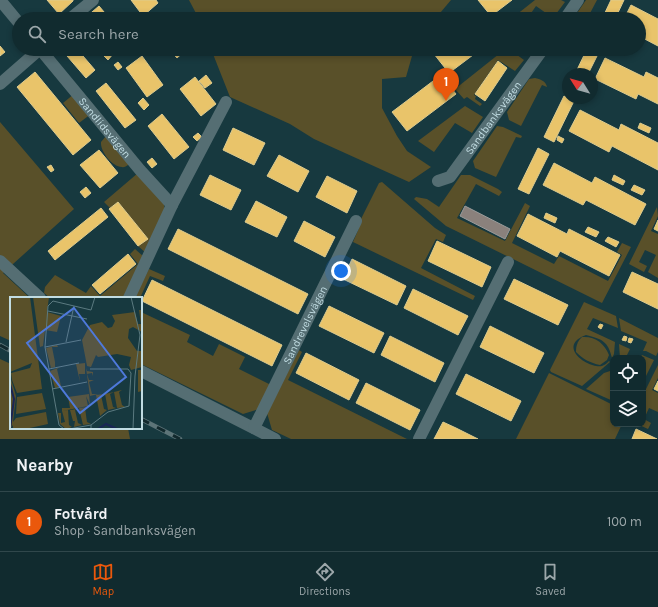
<!DOCTYPE html>
<meta charset="utf-8">
<style>
body{margin:0;font-family:Karla,sans-serif;background:#1e373b;color:#f1f3f6}
.controls{position:absolute;right:12px;bottom:12px;display:grid;overflow:hidden;border-radius:8px;box-shadow:0 2px 6px #0003}
.controls button{width:36px;height:36px;display:grid;place-items:center;padding:0;border:0;border-bottom:1px solid #30474b;background:#112b2f;color:#f1f3f6;font:20px sans-serif}
.compass{position:absolute;left:562px;top:68px;width:36px;height:36px;border-radius:50%;background:#112b2f;box-shadow:0 2px 6px #0003;rotate:307deg}
.you{position:absolute;left:341px;top:271px;width:14px;height:14px;margin:-10px;border:3px solid #fff;border-radius:50%;background:#1a73e8;box-shadow:0 0 0 6px #1a73e833}
.badge{display:grid;place-items:center;width:26px;height:26px;border-radius:50%;background:#ea580c;color:#fff;font-size:13px;font-weight:700}
.pin{position:absolute;translate:-50% -33px;filter:drop-shadow(0 1px 2px #0008)}
.pin::after{content:'';position:absolute;top:21px;width:14px;height:12px;background:inherit;clip-path:polygon(0 0,100% 0,50% 100%)}
.list{margin:0;padding:0;list-style:none}
h2{display:flex;justify-content:space-between;align-items:center;height:52px;margin:0;padding:0 16px;font-size:17px}
h2 small{font-size:13px;font-weight:400;color:#9ca7aa}
.list li{display:grid;grid-template-columns:26px 1fr auto;gap:12px;align-items:center;box-sizing:border-box;height:60px;padding:0 16px;border-top:1px solid #30474b}
.list b{display:block;font-size:15px;white-space:nowrap}
.list p{margin:0;font-size:13px;white-space:nowrap;color:#9ca7aa}
.list em{font-size:13px;font-style:normal;color:#9ca7aa}
.icon{flex:none;width:22px;height:22px;fill:none;stroke:currentColor;stroke-width:2;stroke-linecap:round;stroke-linejoin:round}
.map{position:relative;flex:none;width:658px;height:439px;overflow:hidden}
.search{position:absolute;background:#112b2f;box-shadow:0 2px 6px #0003;left:12px;right:12px;top:12px;height:44px;display:flex;align-items:center;gap:10px;box-sizing:border-box;padding:0 14px;border-radius:22px;color:#9ca7aa;font-size:15px}
.sheet{height:112px;background:#112b2f}
nav{display:flex;justify-content:space-around;align-items:center;box-sizing:border-box;height:56px;border-top:1px solid #30474b;background:#112b2f;font-size:11px;color:#9ca7aa}
nav a{display:grid;justify-items:center;gap:2px}
nav .on{color:#ea580c}
.map>svg:first-child{display:block}
</style>
<div class="map">
<svg width="658" height="439" viewBox="0 0 658 439">
<rect width="100%" height="100%" fill="#17393f"/>
<!-- green -->
<g fill="#595029">
<polygon points="189,0 451,0 435,19 199,19"/>
<polygon points="535,0 561,0 565,2 553,18 536,6 527,19 511,19"/>
<polygon points="586,0 597,0 587,19 575,19 575,16"/>
<polygon points="211,49 414,49 406,77 382,79 382,108 397,136 407,151 431,167 409,182 314,139 290,124 230,97"/>
<polygon points="509,49 524,60 515,71 498,60 474,95 476,96 475,99 482,104 480,106 467,97 464,99 455,89 504,50"/>
<path d="M535,78C540,79 546,81 547,87L542,85L521,126L509,120L507,112L529,79Z"/>
<polygon points="74,94 91,114 79,123 63,103"/>
<polygon points="465,106 483,117 472,133 455,123 434,152 418,141"/>
<polygon points="0,122 74,209 3,273 30,298 11,298 11,341 0,336"/>
<polygon points="497,126 503,127 522,136 521,138 516,137 496,177 475,168 473,161"/>
<path d="M106,136L130,163C128,165 125,168 122,167C112,167 100,151 101,142Z"/>
<polygon points="138,173 164,204 165,215 146,253 138,246 147,238 118,202 110,208 104,202"/>
<polygon points="461,175 470,175 498,189 502,192 499,196 476,184 457,218 505,241 525,203 530,206 512,243 554,264 559,256 608,281 622,255 617,252 622,243 631,247 602,303 446,226 414,199 416,197 427,199 439,207"/>
<polygon points="382,182 435,228 446,235 443,242 436,239 421,268 475,296 473,300 353,242 359,228 357,227 379,183"/>
<polygon points="657,207 658,216 651,231 658,234 658,278 648,272 656,255 645,250 639,262 647,266 644,272 629,264"/>
<polygon points="135,249 144,257 123,298 50,298 44,293 45,287 55,275 86,293 91,286 100,296 138,264 130,254"/>
<polygon points="149,269 165,276 163,281 150,276 140,298 134,298"/>
<path d="M584,302L616,316L618,328L593,318L587,329L615,342L614,354L612,358C608,341 602,339 586,335C556,346 588,369 602,366C605,365 607,363 609,361L610,362L582,386L551,372L550,370Z"/>
<polygon points="141,312 190,335 187,342 213,356 219,344 245,357 239,369 271,385 259,409 243,414 141,364"/>
<polygon points="619,318 658,338 658,352 656,356 646,351 643,351 647,342 621,331"/>
<path d="M582,337C595,336 604,343 609,355L607,360L600,365C590,363 583,359 576,352C576,346 577,342 582,337Z"/>
<polygon points="619,344 630,349 626,357 628,358 620,358"/>
<polygon points="299,350 302,352 288,380 407,439 291,439 272,430 267,413"/>
<polygon points="642,355 654,360 643,382 643,358 640,358"/>
<polygon points="0,359 11,364 11,428 128,428 130,439 0,439"/>
<polygon points="658,365 658,378 652,390 658,393 658,412 649,408 644,419 651,423 648,429 637,424 643,424 643,395"/>
<polygon points="613,370 613,401 586,389 604,373"/>
<polygon points="549,373 613,405 613,424 622,424 615,439 516,439"/>
</g>
<!-- homes -->
<g fill="#e9c46a" stroke="#ddcb8e">
<polygon points="47,0 73,0 73,1 59,14"/>
<polygon points="131,0 156,0 158,3 143,16"/>
<polygon points="478,0 512,0 491,16"/>
<polygon points="611,0 624,0 615,19 602,19"/>
<polygon points="631,5 658,19 658,46 639,36 639,19 624,19"/>
<polygon points="99,6 110,19 86,19 85,18"/>
<polygon points="0,46 5,52 0,56"/>
<polygon points="61,49 77,49 95,70 86,78"/>
<polygon points="169,49 187,49 177,58"/>
<polygon points="441,49 481,49 449,73 434,54"/>
<polygon points="587,49 600,50 588,74 575,74"/>
<polygon points="108,50 113,54 108,60 103,55"/>
<polygon points="142,56 163,85 147,97 126,68"/>
<polygon points="605,58 644,77 646,72 658,78 658,104 638,94 636,99 595,79"/>
<polygon points="498,61 507,68 485,101 475,94"/>
<polygon points="118,62 122,67 118,70 114,65"/>
<polygon points="35,72 91,140 73,155 17,87"/>
<polygon points="206,75 212,83 205,88 199,81"/>
<polygon points="441,75 456,94 407,131 392,112"/>
<polygon points="195,77 216,104 201,116 180,89"/>
<polygon points="106,83 136,120 125,128 96,91"/>
<polygon points="564,96 574,101 554,142 544,137"/>
<polygon points="143,98 149,105 144,110 138,103"/>
<polygon points="580,110 619,130 621,124 658,143 658,170 612,146 609,152 569,131"/>
<polygon points="162,114 189,147 174,159 148,126"/>
<polygon points="640,123 651,128 649,133 638,128"/>
<polygon points="233,128 265,143 254,165 223,150"/>
<polygon points="198,133 202,137 197,141 193,137"/>
<polygon points="558,136 564,139 562,143 557,140"/>
<polygon points="538,148 549,154 529,194 518,189"/>
<polygon points="99,150 118,173 100,188 80,165"/>
<polygon points="279,155 309,171 298,192 267,176"/>
<polygon points="152,158 157,164 152,168 147,162"/>
<polygon points="554,163 592,183 595,177 646,204 635,225 586,200 583,205 543,185"/>
<polygon points="51,165 54,170 51,172 47,167"/>
<polygon points="210,175 241,190 231,210 200,195"/>
<polygon points="614,175 625,181 623,185 612,180"/>
<polygon points="327,176 357,191 347,213 316,197"/>
<polygon points="634,185 645,190 642,195 631,190"/>
<polygon points="86,187 91,193 85,198 80,192"/>
<polygon points="256,201 287,217 277,237 245,222"/>
<polygon points="118,202 148,239 138,246 109,209"/>
<polygon points="101,208 108,217 55,260 48,251"/>
<polygon points="546,213 557,218 555,223 544,218"/>
<polygon points="528,214 567,234 569,229 620,255 609,276 560,251 557,257 517,236"/>
<polygon points="658,220 658,231 654,229"/>
<polygon points="304,221 335,237 325,257 294,241"/>
<polygon points="588,227 599,232 596,237 585,232"/>
<polygon points="178,229 308,294 298,314 168,249"/>
<polygon points="608,237 619,242 616,247 605,241"/>
<polygon points="437,241 491,267 482,287 428,261"/>
<polygon points="128,254 136,264 100,294 92,285"/>
<polygon points="352,259 406,286 397,305 343,279"/>
<polygon points="632,272 658,284 658,309 623,292"/>
<polygon points="514,279 568,305 558,325 504,299"/>
<polygon points="152,280 282,345 272,366 142,301"/>
<polygon points="413,289 468,316 458,335 404,308"/>
<polygon points="329,306 384,333 374,353 319,326"/>
<polygon points="600,324 603,325 601,329 598,327"/>
<polygon points="490,326 544,353 534,373 480,347"/>
<polygon points="390,336 444,363 435,382 381,355"/>
<polygon points="624,336 627,337 626,341 622,340"/>
<polygon points="629,338 633,339 631,343 628,342"/>
<polygon points="306,353 359,380 349,400 296,373"/>
<polygon points="466,374 521,401 511,421 456,394"/>
<polygon points="658,381 658,391 654,389"/>
<polygon points="366,383 420,410 410,430 356,403"/>
<polygon points="443,422 456,428 478,439 434,439"/>
<polygon points="636,429 655,438 657,439 632,439"/>
</g>
<!-- industry -->
<polygon fill="#8a817c" stroke="#9a9c9b" points="465,206 510,229 505,239 460,216"/>
<g fill="none" stroke-linecap="round" stroke-linejoin="round">
<!-- street -->
<g stroke="#556e73" stroke-width="12">
<polyline points="0,0 19,23"/>
<polyline points="70,19 93,0"/>
<polyline points="565,19 578,0"/>
<path id="s1" d="M40,49L140,170L172,205"/>
<polyline points="0,84 40,49"/>
<path id="s2" d="M438,181L450,177L543,49"/>
<polyline points="0,261 40,298"/>
<polyline points="129,298 172,205 226,102"/>
<polyline points="141,371 275,439"/>
<path id="s3" d="M254,428L356,221"/>
<polyline points="419,439 508,262"/>
</g>
<defs>
<g id="rail">
<polyline points="0,345 11,351"/>
<polyline points="141,419 180,439"/>
</g>
</defs>
<!-- rail casing -->
<use href="#rail" stroke="#5d7478" stroke-width="4.5"/>
<!-- rail -->
<use href="#rail" stroke="#12292d" stroke-width="3" stroke-dasharray="9" stroke-linecap="butt"/>
</g>
<g text-anchor="middle" dominant-baseline="central" stroke-width="4" stroke-linejoin="round" paint-order="stroke">
<!-- street labels -->
<g font-size="11" fill="#c1dce2" stroke="#12292d">
<text stroke="none"><textPath href="#s2" startOffset="86">Sandbanksvägen</textPath></text>
<text stroke="none"><textPath href="#s1" startOffset="102">Sandlidsvägen</textPath></text>
<text stroke="none"><textPath href="#s3" startOffset="115">Sandrevelsvägen</textPath></text>
</g>
</g>
<!-- overview -->
<g transform="translate(10 297)">
<rect width="132" height="132" fill="#17393f"/>
<path d="M0,0H20L32,92L7,96L2,83L1,76L20,71L22,66L0,75ZM23,0H39L37,15L51,19L47,35L35,33L33,49L30,50ZM129,13H132V35L123,30L119,32L118,41L127,54H132V70L121,73L119,68L121,60L107,57L88,60L86,58L81,70L77,69L72,43L80,28L92,25L98,31L102,30L105,24L102,18L125,15L128,27H131ZM47,48L48,50H42L45,65V70L41,71L36,51ZM75,66V77H69L70,85L66,67ZM50,70L47,72L51,89L45,91L40,74ZM76,71L77,74L83,75V79L82,76L77,77L79,83H84L79,85L82,97H88L80,99ZM128,73H132V94L128,95ZM0,79L6,99L3,125L6,121L36,115L38,127L15,132H3V128L0,132ZM112,93L109,95L112,108L115,110L107,111L104,95ZM104,95L100,97L103,110L106,111L98,113L95,97ZM32,96L36,112L6,117L7,100ZM79,97L80,108L76,99L78,109L52,114V111H60L58,100ZM94,97L91,98L94,112L97,113L90,119L86,98ZM78,110L75,111L77,125L81,127L73,128L69,111ZM67,112L65,113L68,126L72,128L64,130L65,124H63L60,113ZM58,113L59,128L62,130L56,132L50,127L48,116H51V126L55,125L52,114Z" fill="#595029"/>
<path fill="none" stroke="#1a2555" stroke-width="2" d="M0,87L4,102L0,132M88,132L96,127L107,132"/>
<path fill="none" stroke="#5b7a80" stroke-width="1" d="M121,0L130,38L125,79L123,132M38,14L77,22M56,45L64,9M35,50L71,43M39,72L69,66M80,72H118L121,76L119,109L98,115L81,128V132M42,92L77,85M54,132L49,128L35,50L38,9L43,4L81,13L85,0M59,132L81,128"/>
<path fill="#4e79db" fill-opacity="0.15" stroke="#4e79db" stroke-width="2" d="M64,11L116,80L70,116L17,46Z"/>
<rect width="132" height="132" fill="none" stroke="#c1dce2" stroke-width="2"/>
</g>
</svg>
<div class="controls">
<button><svg class="icon" aria-label="locate" viewBox="0 0 24 24"><circle cx="12" cy="12" r="6"/><path d="M12 2v4M12 18v4M2 12h4M18 12h4"/></svg></button>
<button><svg class="icon" aria-label="layers" viewBox="0 0 24 24"><path d="M12 4l9 5-9 5-9-5zM3 14l9 5 9-5"/></svg></button>
</div>
<svg class="compass" viewBox="-18 -18 36 36"><path d="M0-13l5 13h-10z" fill="#e53935"/><path d="M0 13l5-13h-10z" fill="#9ca7aa"/></svg>
<div class="you"></div>
<div class="pin badge" style="left:446px;top:101px">1</div>
<div class="search"><svg class="icon" aria-label="search" viewBox="0 0 24 24"><circle cx="10" cy="10" r="6"/><path d="M15 15l6 6"/></svg>Search here</div>
</div>
<section class="sheet">
<h2>Nearby<small></small></h2>
<ul class="list">
<li><span class="badge">1</span><div><b>Fotvård</b><p>Shop · Sandbanksvägen</p></div><em>100 m</em></li>
</ul>
</section>
<nav>
<a class="on"><svg class="icon" aria-label="map" viewBox="0 0 24 24"><path d="M3 6l6-2 6 2 6-2v14l-6 2-6-2-6 2zM9 4v14M15 6v14"/></svg>Map</a>
<a><svg class="icon" aria-label="directions" viewBox="0 0 24 24"><path d="M12 3l9 9-9 9-9-9zM9 14v-3h6M13 9l2 2-2 2"/></svg>Directions</a>
<a><svg class="icon" aria-label="saved" viewBox="0 0 24 24"><path d="M7 4h10v16l-5-4-5 4z"/></svg>Saved</a>
</nav>
